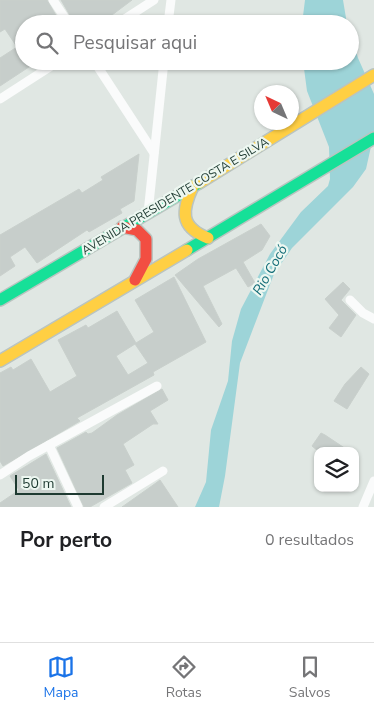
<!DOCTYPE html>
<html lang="pt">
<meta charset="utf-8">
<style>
body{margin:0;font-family:"Nunito Sans",sans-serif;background:#f2f2f2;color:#202124}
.controls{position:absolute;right:15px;bottom:15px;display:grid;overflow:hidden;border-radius:10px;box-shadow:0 1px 4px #0004}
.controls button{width:45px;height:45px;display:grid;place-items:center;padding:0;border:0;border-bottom:1px solid #e0e0e0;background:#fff;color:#202124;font:25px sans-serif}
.compass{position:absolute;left:254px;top:85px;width:45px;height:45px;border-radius:50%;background:#fff;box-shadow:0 1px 4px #0004;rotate:316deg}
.scale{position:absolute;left:15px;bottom:12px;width:89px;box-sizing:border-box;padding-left:5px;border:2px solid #1e3a31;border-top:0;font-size:14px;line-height:18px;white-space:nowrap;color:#1e3a31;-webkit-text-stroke:4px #edf7f1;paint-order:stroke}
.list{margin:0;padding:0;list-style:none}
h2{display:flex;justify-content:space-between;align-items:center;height:65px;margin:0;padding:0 20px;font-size:21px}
h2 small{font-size:16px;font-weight:400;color:#757577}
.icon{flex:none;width:28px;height:28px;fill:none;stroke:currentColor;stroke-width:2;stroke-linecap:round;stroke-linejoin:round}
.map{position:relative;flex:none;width:374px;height:507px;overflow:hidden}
.search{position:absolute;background:#fff;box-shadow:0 1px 4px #0004;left:15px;right:15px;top:15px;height:55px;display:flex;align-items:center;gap:12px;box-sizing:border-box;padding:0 18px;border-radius:28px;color:#757577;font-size:19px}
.sheet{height:135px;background:#fff}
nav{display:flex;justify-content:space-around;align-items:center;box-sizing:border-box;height:70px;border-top:1px solid #e0e0e0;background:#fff;font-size:14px;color:#757577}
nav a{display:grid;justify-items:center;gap:2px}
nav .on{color:#1a73e8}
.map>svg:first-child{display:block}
</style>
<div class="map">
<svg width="374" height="507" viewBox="0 0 374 507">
<rect width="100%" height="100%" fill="#e0e7e3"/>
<!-- water -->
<g fill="#9dd4d8">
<polygon points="305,0 343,0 347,24 302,24"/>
<polygon points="350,33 358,58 374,94 374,133 366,169 353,187 292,248 274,274 240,363 225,476 219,507 195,507 206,482 211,430 228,381 232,341 241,309 270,254 301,212 328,186 330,179 329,147 307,91 303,61 350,61"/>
</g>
<!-- building -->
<g fill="#c7cecb" stroke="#c9d0cc" fill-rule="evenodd">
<polygon points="0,0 47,0 61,24 24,24 24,61 38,61 0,86 0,58 17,47 5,29 0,32"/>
<polygon points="61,0 132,0 100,24 75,24"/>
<polygon points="139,154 134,201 120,209 122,213 89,232 87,230 37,263 25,247 10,257 15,266 0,276 0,235 79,189 82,193 103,180 101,177"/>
<polygon points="261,224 270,236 262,250 243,262 255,283 248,287 236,268 203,286 222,324 219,327 175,275 198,259"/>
<path d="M174,277L206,342L153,372L154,375L77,418L80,421L3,466L0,461V373L11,367L13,370L31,359L50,392L77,376L58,340L86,325L88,328L117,311L136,343L154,332L135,300ZM135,344L148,363L128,375L116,356Z"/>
<polygon points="343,282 350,289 341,300 356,315 341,337 329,328 339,315 325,299"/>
<polygon points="361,367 369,374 347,409 334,401 345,384"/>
<polygon points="162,389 168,400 150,411 158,424 153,424 123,444 134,465 125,470 132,483 90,507 84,507 57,448 86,432 88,434 92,433 117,415"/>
<polygon points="321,433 325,435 349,451 318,451 312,446"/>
<polygon points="46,454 71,507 0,507 0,503 19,490 10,476"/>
<polygon points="160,480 178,507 122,507 156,483"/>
</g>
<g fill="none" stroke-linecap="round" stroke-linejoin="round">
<defs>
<g id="fast">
<polyline points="187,250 374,138"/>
<polyline points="0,300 199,183"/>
</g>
<g id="slow">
<polyline points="199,183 374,75"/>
<path d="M193,186C182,210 179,227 208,238"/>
<polyline points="0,361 187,250"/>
</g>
<polyline id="jam" points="122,227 137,230 146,239 146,259 135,280"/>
</defs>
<!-- fast casing -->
<use href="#fast" stroke="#bac4c0" stroke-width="14"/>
<!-- slow casing -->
<use href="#slow" stroke="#bac4c0" stroke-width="14"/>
<!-- jam casing -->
<use href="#jam" stroke="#bac4c0" stroke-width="14"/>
<!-- street -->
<g stroke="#fafbfb" stroke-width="9">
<polyline points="53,0 69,24"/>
<polyline points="117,24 154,0"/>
<polyline points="168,24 171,0"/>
<polyline points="94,61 154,153"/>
<polyline points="0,99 59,61"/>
<polyline points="148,213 164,61"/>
<polyline points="350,300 363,313 374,319"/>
<polyline points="49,445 78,507"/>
<polyline points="0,475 29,456 157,386"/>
<polyline points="104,507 163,471"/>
<polyline points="363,507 374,481"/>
</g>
<!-- fast -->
<use href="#fast" stroke="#16e098" stroke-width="11"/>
<!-- slow -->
<use href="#slow" stroke="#ffcf43" stroke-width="11"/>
<!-- jam -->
<use href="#jam" stroke="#f24e42" stroke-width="11"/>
</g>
<g text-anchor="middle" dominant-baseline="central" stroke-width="4.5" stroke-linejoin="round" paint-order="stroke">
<!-- street labels -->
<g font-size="12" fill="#1e3a31" stroke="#edf7f1">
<text transform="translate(175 196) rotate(-31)">AVENIDA PRESIDENTE COSTA E SILVA</text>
</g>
<!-- water labels -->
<g font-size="14" font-style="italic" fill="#156e79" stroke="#edf7f1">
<text transform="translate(270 270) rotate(-60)">Rio Cocó</text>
</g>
</g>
</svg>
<div class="controls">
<button><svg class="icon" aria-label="layers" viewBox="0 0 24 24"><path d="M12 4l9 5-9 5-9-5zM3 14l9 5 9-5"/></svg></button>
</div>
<svg class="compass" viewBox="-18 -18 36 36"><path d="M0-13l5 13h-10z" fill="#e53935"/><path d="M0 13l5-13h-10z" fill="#757577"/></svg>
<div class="scale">50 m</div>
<div class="search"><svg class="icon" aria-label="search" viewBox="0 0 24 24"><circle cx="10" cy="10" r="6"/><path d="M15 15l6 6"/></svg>Pesquisar aqui</div>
</div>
<section class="sheet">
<h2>Por perto<small>0 resultados</small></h2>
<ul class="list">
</ul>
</section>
<nav>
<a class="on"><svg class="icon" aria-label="map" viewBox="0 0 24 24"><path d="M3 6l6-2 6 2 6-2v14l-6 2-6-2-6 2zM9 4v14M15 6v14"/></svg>Mapa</a>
<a><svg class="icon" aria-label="directions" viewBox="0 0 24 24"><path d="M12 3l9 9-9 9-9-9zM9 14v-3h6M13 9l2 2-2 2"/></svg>Rotas</a>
<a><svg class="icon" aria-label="saved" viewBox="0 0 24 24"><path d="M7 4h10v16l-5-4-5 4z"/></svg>Salvos</a>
</nav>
